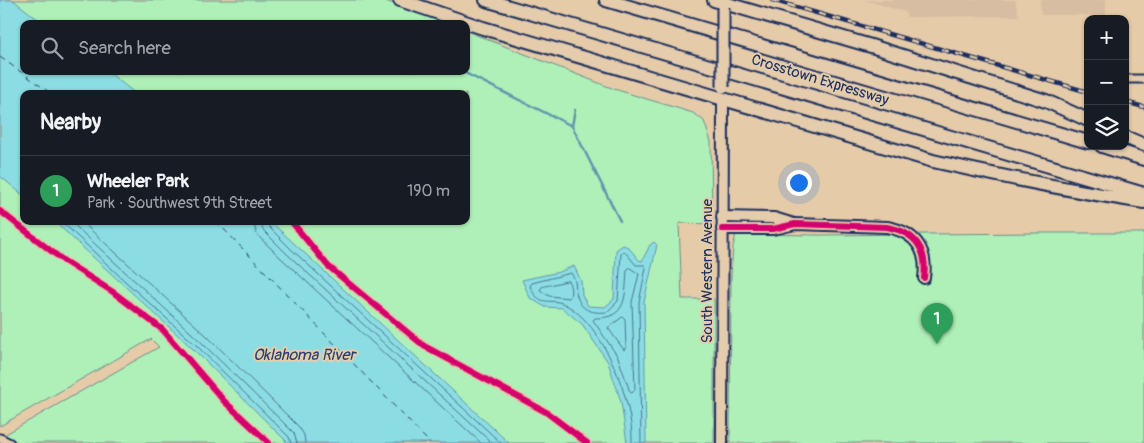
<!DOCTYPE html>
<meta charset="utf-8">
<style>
body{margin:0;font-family:Pangolin,sans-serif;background:#20242c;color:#f1f3f6}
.controls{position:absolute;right:15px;top:15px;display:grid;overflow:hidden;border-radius:10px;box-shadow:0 1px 4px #0004}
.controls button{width:45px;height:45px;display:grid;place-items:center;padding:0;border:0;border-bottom:1px solid #363941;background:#171b24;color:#f1f3f6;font:25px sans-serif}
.you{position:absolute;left:798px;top:182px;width:18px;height:18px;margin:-12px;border:4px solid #fff;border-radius:50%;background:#1a73e8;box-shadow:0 0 0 8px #1a73e833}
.badge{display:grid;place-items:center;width:32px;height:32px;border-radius:50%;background:#0b8043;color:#fff;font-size:16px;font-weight:700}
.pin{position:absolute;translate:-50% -41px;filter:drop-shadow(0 1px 2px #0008)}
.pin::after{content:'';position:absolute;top:26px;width:18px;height:15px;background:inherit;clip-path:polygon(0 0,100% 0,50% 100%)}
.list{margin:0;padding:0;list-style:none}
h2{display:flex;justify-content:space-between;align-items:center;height:65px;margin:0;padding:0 20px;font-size:21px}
h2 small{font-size:16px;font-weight:400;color:#9ea1a6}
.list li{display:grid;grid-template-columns:32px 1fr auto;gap:15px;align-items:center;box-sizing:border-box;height:70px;padding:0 20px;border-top:1px solid #363941}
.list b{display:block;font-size:19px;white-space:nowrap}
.list p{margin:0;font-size:16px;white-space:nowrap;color:#9ea1a6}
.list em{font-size:16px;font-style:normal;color:#9ea1a6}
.icon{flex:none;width:28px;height:28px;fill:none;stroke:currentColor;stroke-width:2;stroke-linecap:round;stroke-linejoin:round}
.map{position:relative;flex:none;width:1144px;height:443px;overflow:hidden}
.search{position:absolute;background:#171b24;box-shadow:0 1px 4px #0004;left:20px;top:20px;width:450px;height:55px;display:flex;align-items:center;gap:12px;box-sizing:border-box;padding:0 18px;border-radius:10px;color:#9ea1a6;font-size:19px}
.panel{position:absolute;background:#171b24;box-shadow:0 1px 4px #0004;left:20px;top:90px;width:450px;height:135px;border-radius:10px}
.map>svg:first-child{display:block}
</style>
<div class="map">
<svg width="1144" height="443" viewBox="0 0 1144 443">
<rect width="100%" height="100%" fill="#e6cba9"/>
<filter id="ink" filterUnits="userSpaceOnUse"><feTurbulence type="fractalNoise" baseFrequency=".02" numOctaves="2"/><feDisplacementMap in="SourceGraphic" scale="10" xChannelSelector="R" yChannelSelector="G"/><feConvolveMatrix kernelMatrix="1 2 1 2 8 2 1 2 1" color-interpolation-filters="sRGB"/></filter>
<g filter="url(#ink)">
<!-- built -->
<g fill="#d7bda1">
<polygon points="865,0 1015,0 1019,16 907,17 905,12"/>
<polygon points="1040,0 1106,0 1106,15 1041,15"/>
</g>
<!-- green -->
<g fill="#aff0b8" stroke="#65908b" fill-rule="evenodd">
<path d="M0,0H383L448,24H24V71H466V31L614,89L693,113L704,121L711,142L712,224L679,223L682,299H714V443H18L4,435L159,347L151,339L0,426ZM24,94H466V221H24Z"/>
<polygon points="1039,233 1144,233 1144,443 730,443 731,276 733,247 736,234 818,235"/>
</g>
<!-- water -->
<g fill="#8cdde3" stroke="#5f97ae">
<polygon points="0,0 13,0 44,24 24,24 24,71 107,71 136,94 24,94 24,196 0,176"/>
<polygon points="54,221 270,221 509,443 288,443 193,349"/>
<polygon points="654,242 657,245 644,302 646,443 627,443 621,402 608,362 582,324 562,308 545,307 530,298 522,280 559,272 574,266 581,281 582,295 588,306 605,307 614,299 616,250 623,245 628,247 639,260 642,261 650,245"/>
</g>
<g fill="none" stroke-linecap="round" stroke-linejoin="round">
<!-- shore -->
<g stroke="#487593" stroke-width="1">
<polyline points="61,221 126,282 196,345 289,437 291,443"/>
<polyline points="70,221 200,341 294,433 297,443"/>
<polyline points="81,221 206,335 299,427 304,435 305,443"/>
<polyline points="253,221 257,235 281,258 481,443"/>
<polyline points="261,221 263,230 286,253 492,443"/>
<polyline points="267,221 269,227 291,249 501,443"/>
<path d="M630,268L639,274L632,302L635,390L632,393L630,392L618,357L593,320L595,318C628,319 625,295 627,270Z"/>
<path d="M568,281C571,284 572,295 569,298L549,296L540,290L542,287Z"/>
<polygon points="623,317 625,319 626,347 624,350 608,328"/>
<path d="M632,443C634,402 603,322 564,304C550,297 540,309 530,286L532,283L571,273C578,283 574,287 577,296C582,312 593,313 607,312L618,301L621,254L624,251L636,265H645L646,268L639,302L641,443"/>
</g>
<!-- stream -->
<g stroke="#5f97ae" stroke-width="2.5">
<polyline points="461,71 572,126"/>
<polyline points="575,110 572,126 620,221"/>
</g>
<!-- ferry -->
<g stroke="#26406b" stroke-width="1" stroke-dasharray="6 5" stroke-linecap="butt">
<polyline points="0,57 52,94"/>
<polyline points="216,221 430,443"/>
</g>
<defs>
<g id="street">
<polyline points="1125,79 1144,79"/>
<polyline points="0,438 10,443"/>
</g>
<g id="secondary">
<polyline points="722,217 774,218 794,224"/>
<path d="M722,229H773L795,224L887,227C915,232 928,249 924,278"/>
<polyline points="722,443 723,99"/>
</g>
<g id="highway">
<path d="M400,0L483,28L933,161C1003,177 1073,191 1144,202"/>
<polyline points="486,0 1144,194"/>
<polyline points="606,0 1088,142"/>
<polyline points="714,0 871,46 1046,101 1088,120"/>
<polyline points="1125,137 1144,145"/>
<polyline points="1102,146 1144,159"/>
</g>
</defs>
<!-- street casing -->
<use href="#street" stroke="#1b2f5e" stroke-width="11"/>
<!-- secondary casing -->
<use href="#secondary" stroke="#1b2f5e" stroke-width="14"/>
<!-- highway casing -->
<use href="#highway" stroke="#1b2f5e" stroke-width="16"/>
<!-- street -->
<use href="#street" stroke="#e4ccac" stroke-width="7"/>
<!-- secondary -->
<use href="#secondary" stroke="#e4ccac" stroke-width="10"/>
<!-- highway -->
<use href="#highway" stroke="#e4ccac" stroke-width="12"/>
<defs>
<g id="rail">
<polyline points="772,0 1088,92"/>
<polyline points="1125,102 1144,107"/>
</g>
</defs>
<!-- rail casing -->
<use href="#rail" stroke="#1b2f5e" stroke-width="4.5"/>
<!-- rail -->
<use href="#rail" stroke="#e4ccac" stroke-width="2.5" stroke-dasharray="8" stroke-linecap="butt"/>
<defs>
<polyline id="primary-bridge" points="723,87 723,7"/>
</defs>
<!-- primary-bridge casing -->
<use href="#primary-bridge" stroke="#1b2f5e" stroke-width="15" stroke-linecap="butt"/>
<!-- primary-bridge -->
<use href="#primary-bridge" stroke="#e4ccac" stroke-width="11"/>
<defs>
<g id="cycleway">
<polyline points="0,211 64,261 113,292 163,330 224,401 269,443"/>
<polyline points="291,221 328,266 424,346 546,412 587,443"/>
<path d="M722,229H773L795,224L887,227C915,232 928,249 924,278"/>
</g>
</defs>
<!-- cycleway casing -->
<use href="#cycleway" stroke="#e4ccac" stroke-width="9"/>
<!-- cycleway -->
<use href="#cycleway" stroke="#d6006c" stroke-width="6"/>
</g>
</g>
<g text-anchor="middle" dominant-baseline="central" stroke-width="4" stroke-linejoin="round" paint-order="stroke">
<!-- street labels -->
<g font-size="15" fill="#1b2f5e" stroke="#e4ccac">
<text transform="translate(820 80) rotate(17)">Crosstown Expressway</text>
<text transform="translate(707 271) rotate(-90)">South Western Avenue</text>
</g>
<!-- water labels -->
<g font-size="16" font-style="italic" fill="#26406b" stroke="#e4ccac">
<text x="304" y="355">Oklahoma River</text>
</g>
</g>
</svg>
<div class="controls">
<button>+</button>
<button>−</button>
<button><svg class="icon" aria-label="layers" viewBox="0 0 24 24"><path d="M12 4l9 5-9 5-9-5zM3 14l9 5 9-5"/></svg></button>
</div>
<div class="you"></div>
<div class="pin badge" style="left:937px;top:344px;background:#2e9e5b">1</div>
<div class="search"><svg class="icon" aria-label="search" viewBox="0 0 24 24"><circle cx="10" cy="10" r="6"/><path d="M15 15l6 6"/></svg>Search here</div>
<section class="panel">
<h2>Nearby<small></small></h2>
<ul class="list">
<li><span class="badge" style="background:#2e9e5b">1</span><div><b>Wheeler Park</b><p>Park · Southwest 9th Street</p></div><em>190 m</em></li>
</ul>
</section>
</div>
